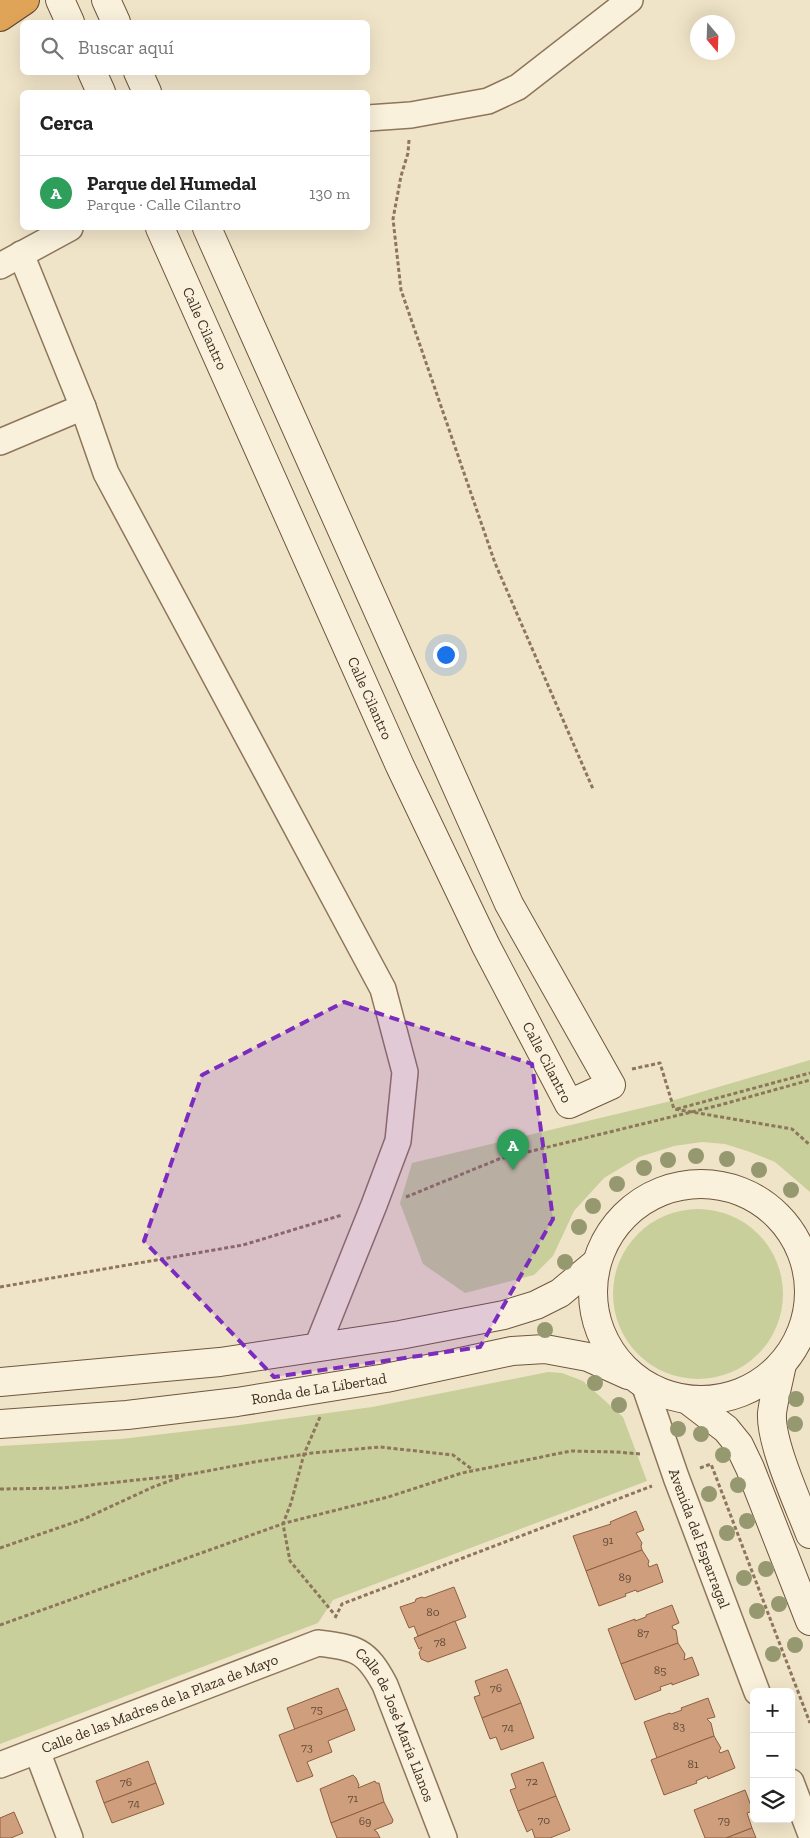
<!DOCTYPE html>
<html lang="es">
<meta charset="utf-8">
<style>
body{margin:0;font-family:"Zilla Slab",serif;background:#f6f6f6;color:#222}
.controls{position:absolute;right:15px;bottom:15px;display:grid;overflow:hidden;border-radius:8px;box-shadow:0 5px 20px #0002}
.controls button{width:45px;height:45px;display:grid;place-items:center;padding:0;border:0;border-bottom:1px solid #e0e0e0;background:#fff;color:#222;font:25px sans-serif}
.compass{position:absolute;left:690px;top:15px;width:45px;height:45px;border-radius:50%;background:#fff;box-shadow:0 5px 20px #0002;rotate:161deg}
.you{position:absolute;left:445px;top:654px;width:18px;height:18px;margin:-12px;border:4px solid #fff;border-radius:50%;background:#1a73e8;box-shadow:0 0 0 8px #1a73e833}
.badge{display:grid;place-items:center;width:32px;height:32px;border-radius:50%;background:#9e2a2b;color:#fff;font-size:16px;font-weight:700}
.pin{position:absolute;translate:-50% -41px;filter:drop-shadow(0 1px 2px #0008)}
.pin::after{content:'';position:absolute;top:26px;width:18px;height:15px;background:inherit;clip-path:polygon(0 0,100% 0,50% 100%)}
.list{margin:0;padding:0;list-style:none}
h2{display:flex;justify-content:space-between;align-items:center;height:65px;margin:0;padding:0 20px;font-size:21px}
h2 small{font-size:16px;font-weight:400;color:#767676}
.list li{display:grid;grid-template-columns:32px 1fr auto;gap:15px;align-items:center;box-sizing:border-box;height:75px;padding:0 20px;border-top:1px solid #e0e0e0}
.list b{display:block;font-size:19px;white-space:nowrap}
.list p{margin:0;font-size:16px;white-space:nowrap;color:#767676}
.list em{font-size:16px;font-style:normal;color:#767676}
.icon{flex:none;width:28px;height:28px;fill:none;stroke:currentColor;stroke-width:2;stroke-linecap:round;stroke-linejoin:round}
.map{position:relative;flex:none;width:810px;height:1838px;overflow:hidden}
.search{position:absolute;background:#fff;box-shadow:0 5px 20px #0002;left:20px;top:20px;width:350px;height:55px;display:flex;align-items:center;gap:12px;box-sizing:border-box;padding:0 18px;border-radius:8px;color:#767676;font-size:19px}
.panel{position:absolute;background:#fff;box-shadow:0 5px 20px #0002;left:20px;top:90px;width:350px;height:140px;border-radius:8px}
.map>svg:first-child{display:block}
</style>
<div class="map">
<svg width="810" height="1838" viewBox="0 0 810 1838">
<rect width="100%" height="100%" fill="#f0e4c8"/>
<!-- green -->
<g fill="#c9cf9b">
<polygon points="810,1060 810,1192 775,1162 750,1152 725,1144 702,1142 674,1146 639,1157 604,1178 574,1211 553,1256 534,1275 465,1293 423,1264 400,1203 412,1163 671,1101"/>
<circle cx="698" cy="1294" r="85"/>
<polygon points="548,1372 562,1373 583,1381 623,1417 647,1481 333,1600 318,1623 0,1744 0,1446 121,1439 240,1425 372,1407"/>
</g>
<!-- building -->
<g fill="#cf9f7d" stroke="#8d5f41">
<polygon points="636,1511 644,1530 636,1533 642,1543 641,1546 642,1550 586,1571 573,1536 611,1524 610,1522"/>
<polygon points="642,1550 649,1561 648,1564 649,1567 657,1564 663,1582 637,1592 636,1590 625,1594 626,1596 599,1606 586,1571"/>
<polygon points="454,1587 466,1617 418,1636 414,1626 409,1628 400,1607 415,1602 416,1599 422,1597 424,1598"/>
<polygon points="672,1605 679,1623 672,1626 673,1629 676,1630 678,1643 621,1664 608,1629 635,1619 635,1621 646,1617 646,1615"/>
<polygon points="455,1621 466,1648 428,1662 421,1659 419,1653 422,1647 419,1649 414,1638"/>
<polygon points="678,1643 685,1654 684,1660 692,1657 699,1675 672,1685 672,1683 660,1687 661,1690 635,1700 621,1664"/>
<polygon points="507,1669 521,1703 482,1718 474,1697 480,1695 475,1681"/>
<polygon points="338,1688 347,1709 295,1730 287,1708"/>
<polygon points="708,1698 715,1717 707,1719 711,1723 714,1736 657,1758 644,1722 670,1713 671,1714 682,1710 681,1708"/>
<polygon points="521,1703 534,1738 501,1750 496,1737 490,1739 482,1718"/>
<polygon points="347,1709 355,1730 328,1741 332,1752 307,1762 313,1776 297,1782 279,1735"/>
<polygon points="714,1736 721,1748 719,1751 720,1753 728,1750 735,1768 708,1779 707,1776 696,1781 697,1783 664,1795 651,1760"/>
<polygon points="148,1761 156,1783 104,1803 96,1781"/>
<polygon points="543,1762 556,1796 518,1811 510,1790 516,1788 511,1774"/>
<polygon points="353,1775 356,1778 359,1785 358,1788 375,1781 376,1783 379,1783 384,1802 331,1823 320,1789"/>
<polygon points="156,1783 164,1804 112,1823 104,1803"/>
<polygon points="745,1790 753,1811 747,1813 752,1828 726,1838 705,1838 694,1810"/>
<polygon points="556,1796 570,1830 550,1838 535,1838 532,1829 527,1832 518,1811"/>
<polygon points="384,1802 393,1820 392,1823 374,1830 377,1832 380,1838 337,1838 331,1823"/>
<polygon points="14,1812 23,1833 11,1838 0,1838 0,1818"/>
<polygon points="752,1828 756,1838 726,1838"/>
</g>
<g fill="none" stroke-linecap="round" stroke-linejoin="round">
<defs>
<g id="street">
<polyline points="368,118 411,115 488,101 518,87 630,0"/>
<polyline points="21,254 83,407 106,473 383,989 405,1072 398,1141 374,1205 317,1347"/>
<polyline points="0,266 70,228"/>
<polyline points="0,442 83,407"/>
<path id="s1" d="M644,1384L676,1477L757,1692"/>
<polyline points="37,1751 70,1838"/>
<path id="s2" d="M0,1765L318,1643C356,1648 366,1649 385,1685L444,1838"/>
<polyline points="791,1782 810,1832"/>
</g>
<g id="secondary">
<polyline points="60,0 70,22"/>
<polyline points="106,0 116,22"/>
<polyline points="92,72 101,92"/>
<polyline points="138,72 147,92"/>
<path id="s3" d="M160,228L400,766L486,946L569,1104L611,1085L509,904L207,228"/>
<circle cx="701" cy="1292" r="108"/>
<path d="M782,1364C779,1380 774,1397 772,1413C770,1443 799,1505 810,1534"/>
<polyline points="0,1382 220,1362 400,1335 504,1315 536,1305 560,1293 596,1263"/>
<polyline points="688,1400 726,1429 739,1445 750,1468 810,1621"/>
<path id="s4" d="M0,1424L127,1415L237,1402L386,1378L512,1351L545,1349L588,1357L628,1375"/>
</g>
<polyline id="highway" points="0,17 25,0"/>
</defs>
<!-- street casing -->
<use href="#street" stroke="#8d765c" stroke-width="28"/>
<!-- secondary casing -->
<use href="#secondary" stroke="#6f573f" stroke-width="30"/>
<!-- highway casing -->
<use href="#highway" stroke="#5b4430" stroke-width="30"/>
<!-- path -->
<g stroke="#8d765c" stroke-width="3" stroke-dasharray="4 2.5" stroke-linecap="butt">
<polyline points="409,140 408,153 401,176 393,219 401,290 495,563 593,789"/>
<polyline points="632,1069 660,1063 674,1109 792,1129 810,1145"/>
<polyline points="677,1109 810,1073"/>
<polyline points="406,1197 499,1159 720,1105 810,1080"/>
<polyline points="0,1287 243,1245 342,1215"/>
<polyline points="320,1417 304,1454 291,1503 283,1524 290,1561 335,1615"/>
<polyline points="700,1468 711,1464 810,1723"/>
<polyline points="0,1489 63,1488 192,1474 254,1462 312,1453 380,1447 453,1455 473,1470"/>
<polyline points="0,1548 84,1519 153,1487 183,1476"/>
<polyline points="335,1618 342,1604 652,1486"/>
<polyline points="0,1625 285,1523 388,1497 462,1473 571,1451 616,1452 641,1454"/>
</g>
<!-- street -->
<use href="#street" stroke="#faf1dc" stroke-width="25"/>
<!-- secondary -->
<use href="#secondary" stroke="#faf1dc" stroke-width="28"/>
<!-- highway -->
<use href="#highway" stroke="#e0a458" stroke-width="28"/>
</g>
<!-- trees -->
<g fill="#96986f">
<circle cx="696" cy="1156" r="8"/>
<circle cx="727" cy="1159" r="8"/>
<circle cx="668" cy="1160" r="8"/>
<circle cx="644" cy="1168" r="8"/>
<circle cx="759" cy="1170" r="8"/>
<circle cx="617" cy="1184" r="8"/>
<circle cx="791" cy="1190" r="8"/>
<circle cx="593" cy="1206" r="8"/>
<circle cx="579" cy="1227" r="8"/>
<circle cx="565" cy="1262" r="8"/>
<circle cx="545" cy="1330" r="8"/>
<circle cx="595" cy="1383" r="8"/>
<circle cx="796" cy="1399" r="8"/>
<circle cx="619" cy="1405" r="8"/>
<circle cx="795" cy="1424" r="8"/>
<circle cx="678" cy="1429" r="8"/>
<circle cx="701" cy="1434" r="8"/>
<circle cx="723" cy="1455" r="8"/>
<circle cx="738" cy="1485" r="8"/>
<circle cx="709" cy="1494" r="8"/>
<circle cx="747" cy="1521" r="8"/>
<circle cx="727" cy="1533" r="8"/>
<circle cx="766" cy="1569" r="8"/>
<circle cx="744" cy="1578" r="8"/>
<circle cx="779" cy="1604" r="8"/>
<circle cx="757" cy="1611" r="8"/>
<circle cx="795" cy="1645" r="8"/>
<circle cx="773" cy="1654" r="8"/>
</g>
<!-- marked area -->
<path fill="#7b2cbf" fill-opacity="0.2" stroke="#7b2cbf" stroke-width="4" stroke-dasharray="10 6" stroke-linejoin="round" d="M344,1002L532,1064L553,1219L480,1347L274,1377L144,1241L202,1075Z"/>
<g text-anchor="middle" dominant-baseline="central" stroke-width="4.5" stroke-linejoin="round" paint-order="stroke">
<!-- number labels -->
<g font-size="12" fill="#624a37">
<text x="608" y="1540">91</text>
<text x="625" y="1577">89</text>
<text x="433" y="1612">80</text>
<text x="643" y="1633">87</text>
<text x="440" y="1642">78</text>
<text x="660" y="1670">85</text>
<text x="496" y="1688">76</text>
<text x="317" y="1709">75</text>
<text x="679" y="1726">83</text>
<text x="508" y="1727">74</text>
<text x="307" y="1747">73</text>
<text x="693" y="1764">81</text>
<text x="532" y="1781">72</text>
<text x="126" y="1782">76</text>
<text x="353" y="1798">71</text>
<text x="134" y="1803">74</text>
<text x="544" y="1820">70</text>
<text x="724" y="1820">79</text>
<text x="365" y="1821">69</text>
</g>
<!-- street labels -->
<g font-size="15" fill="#3d2e20" stroke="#f7eed8">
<text stroke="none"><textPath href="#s3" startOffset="110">Calle Cilantro</textPath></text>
<text stroke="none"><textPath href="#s3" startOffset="515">Calle Cilantro</textPath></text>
<text stroke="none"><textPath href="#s3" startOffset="920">Calle Cilantro</textPath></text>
<text stroke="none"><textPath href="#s4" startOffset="321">Ronda de La Libertad</textPath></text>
<text stroke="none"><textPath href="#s1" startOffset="164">Avenida del Esparragal</textPath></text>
<text stroke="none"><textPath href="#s2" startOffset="171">Calle de las Madres de la Plaza de Mayo</textPath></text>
<text stroke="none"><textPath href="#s2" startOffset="465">Calle de José María Llanos</textPath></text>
</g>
</g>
</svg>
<div class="controls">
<button>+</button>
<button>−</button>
<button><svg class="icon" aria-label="layers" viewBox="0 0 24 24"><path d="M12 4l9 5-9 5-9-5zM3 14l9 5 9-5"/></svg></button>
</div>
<svg class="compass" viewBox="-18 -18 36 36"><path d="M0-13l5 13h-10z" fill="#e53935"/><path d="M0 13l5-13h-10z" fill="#767676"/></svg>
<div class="you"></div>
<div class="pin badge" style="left:513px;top:1170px;background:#2e9e5b">A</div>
<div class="search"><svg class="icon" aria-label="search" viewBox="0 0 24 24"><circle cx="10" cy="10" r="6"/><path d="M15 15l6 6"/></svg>Buscar aquí</div>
<section class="panel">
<h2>Cerca<small></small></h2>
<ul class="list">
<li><span class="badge" style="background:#2e9e5b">A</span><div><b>Parque del Humedal</b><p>Parque · Calle Cilantro</p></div><em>130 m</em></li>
</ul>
</section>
</div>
